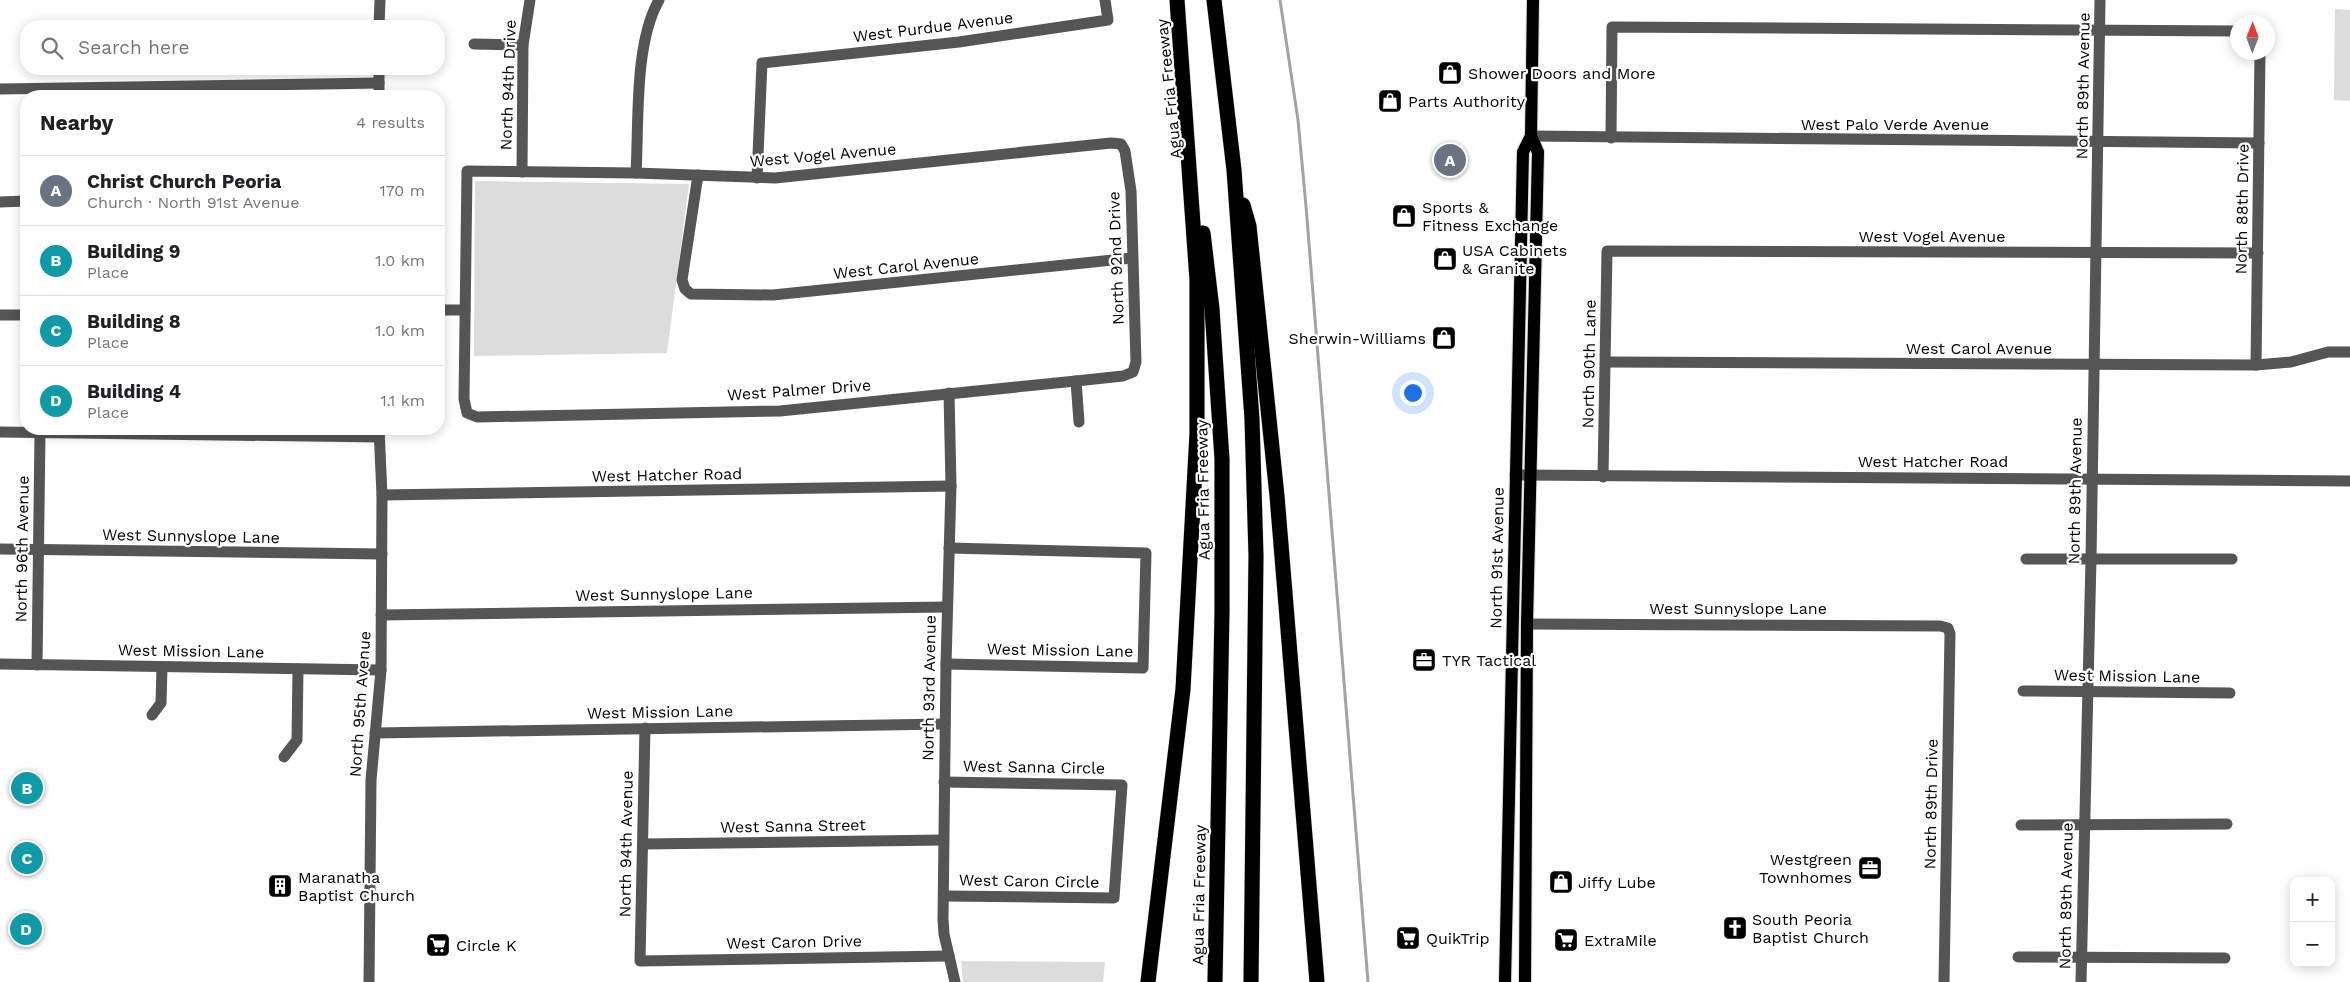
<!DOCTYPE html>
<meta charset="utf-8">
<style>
body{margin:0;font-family:"Work Sans",sans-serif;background:#f6f6f6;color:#202124}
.controls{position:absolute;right:15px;bottom:15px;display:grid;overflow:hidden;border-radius:10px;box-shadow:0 2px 12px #0003}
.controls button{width:45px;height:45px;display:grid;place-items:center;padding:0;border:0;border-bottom:1px solid #e0e0e0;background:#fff;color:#202124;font:25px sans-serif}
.compass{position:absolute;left:2230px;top:15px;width:45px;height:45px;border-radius:50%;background:#fff;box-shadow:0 2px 12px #0003;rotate:1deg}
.you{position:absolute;left:1412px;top:392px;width:18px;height:18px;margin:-12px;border:4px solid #fff;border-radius:50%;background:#1a73e8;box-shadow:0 0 0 8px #1a73e833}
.badge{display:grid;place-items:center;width:32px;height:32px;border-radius:50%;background:#ea580c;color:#fff;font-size:16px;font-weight:700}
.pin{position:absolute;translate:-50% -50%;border:2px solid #fff;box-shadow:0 1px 5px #0006}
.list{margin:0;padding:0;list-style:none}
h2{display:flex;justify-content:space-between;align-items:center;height:65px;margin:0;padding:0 20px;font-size:21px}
h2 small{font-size:16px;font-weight:400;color:#757577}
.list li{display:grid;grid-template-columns:32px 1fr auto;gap:15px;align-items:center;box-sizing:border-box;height:70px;padding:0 20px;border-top:1px solid #e0e0e0}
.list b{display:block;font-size:19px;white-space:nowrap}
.list p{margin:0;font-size:16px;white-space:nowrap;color:#757577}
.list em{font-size:16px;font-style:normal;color:#757577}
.icon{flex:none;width:28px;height:28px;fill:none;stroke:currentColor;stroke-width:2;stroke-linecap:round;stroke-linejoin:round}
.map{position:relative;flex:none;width:2350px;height:982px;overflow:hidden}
.search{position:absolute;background:#fff;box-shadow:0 2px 12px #0003;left:20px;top:20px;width:425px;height:55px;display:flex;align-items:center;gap:12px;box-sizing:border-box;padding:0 18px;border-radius:20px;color:#757577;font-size:19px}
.panel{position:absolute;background:#fff;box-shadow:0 2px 12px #0003;left:20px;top:90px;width:425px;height:345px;border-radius:20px}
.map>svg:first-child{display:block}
</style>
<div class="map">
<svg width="2350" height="982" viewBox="0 0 2350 982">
<rect width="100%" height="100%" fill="#fff"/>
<!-- green -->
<g fill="#dcdcdc">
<polygon points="2335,9 2350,10 2350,101 2334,100"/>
<polygon points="475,181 689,184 667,353 474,356"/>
<polygon points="961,961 1105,962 1103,982 963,982"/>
</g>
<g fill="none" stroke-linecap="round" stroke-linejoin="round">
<!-- stream -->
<polyline stroke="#a3a3a3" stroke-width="3" points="1280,0 1298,120 1306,206 1368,982"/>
<defs>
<g id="major">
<polyline points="1505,982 1523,152 1531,136 1533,0"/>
<polyline points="1525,982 1527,624 1538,152 1531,136"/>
</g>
<g id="highway">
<polyline points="1214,0 1234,170 1252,419 1256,556 1251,982"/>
<polyline points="1243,205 1249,226 1277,496 1317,982"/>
<polyline points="1203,233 1212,309 1222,459 1222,612 1215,982"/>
<polyline points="1148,982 1183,689 1197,433 1197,280 1177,0"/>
</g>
</defs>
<!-- major casing -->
<use href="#major" stroke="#dbdbdb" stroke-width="14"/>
<!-- highway casing -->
<use href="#highway" stroke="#dbdbdb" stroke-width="16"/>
<!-- minor -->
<g stroke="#555" stroke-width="11">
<polyline points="379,26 380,0"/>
<polyline points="474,44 523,45"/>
<polyline points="0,89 379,83"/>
<polyline points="379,96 379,69"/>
<polyline points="1531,136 2259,143"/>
<polyline points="1611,138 1612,27 2238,31"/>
<polygon points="1111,143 1121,144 1125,151 1131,191 1136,362 1133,372 1123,376 1076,381 780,411 477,417 467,413 464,399 467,171 636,173 775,178"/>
<polyline points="522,172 523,45 530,0"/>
<path d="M636,173C639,122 634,44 659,0"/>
<polyline points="698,175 682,280 685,289 691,294 773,295 1132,258"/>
<polyline points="757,178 762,63 959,42 1108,20 1105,0"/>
<polyline points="0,202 26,201"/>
<polyline points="439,310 465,310"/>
<polyline points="0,315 26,315"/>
<polyline points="1606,362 2256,365 2291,362 2328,352 2350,352"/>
<polyline points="2256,365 2260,52"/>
<polyline points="1076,381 1079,422"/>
<polyline points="949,393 951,486 946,664 943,920 944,934 955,982"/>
<polyline points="0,432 379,437"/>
<polyline points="1515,475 2350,481"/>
<polyline points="1603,477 1607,251 2258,253"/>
<polyline points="382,495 951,486"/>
<polyline points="0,549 382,554"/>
<polyline points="2026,559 2232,559"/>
<polyline points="381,615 947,607"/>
<polyline points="1527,624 1940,626 1948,628 1950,634 1944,982"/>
<polyline points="0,664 381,670"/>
<polyline points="946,664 1143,668 1146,553 949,548"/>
<polyline points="37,665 40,433"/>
<polyline points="2023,691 2230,693"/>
<polyline points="152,715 161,703 162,667"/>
<polyline points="645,728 640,961 949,956"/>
<polyline points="375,733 945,724"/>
<polyline points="284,757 297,740 298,669"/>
<polyline points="2021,825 2227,824"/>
<polyline points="643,844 943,840"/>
<polyline points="944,896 1114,898 1122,785 944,782"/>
<polyline points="2018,957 2225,958"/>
<polyline points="369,982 371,780 381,670 382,495 379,429"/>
<polyline points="2081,982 2091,559 2100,0"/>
</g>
<!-- major -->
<use href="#major" stroke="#000" stroke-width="12"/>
<!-- highway -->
<use href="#highway" stroke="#000" stroke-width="15"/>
</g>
<!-- icons -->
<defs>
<symbol id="shop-square" viewBox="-11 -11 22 22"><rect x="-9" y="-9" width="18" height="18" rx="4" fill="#000" stroke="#fff"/><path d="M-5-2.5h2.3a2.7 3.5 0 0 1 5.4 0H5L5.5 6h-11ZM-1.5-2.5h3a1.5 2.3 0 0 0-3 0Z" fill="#fff"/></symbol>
<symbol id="office-square" viewBox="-11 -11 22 22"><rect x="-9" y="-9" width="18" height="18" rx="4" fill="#000" stroke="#fff"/><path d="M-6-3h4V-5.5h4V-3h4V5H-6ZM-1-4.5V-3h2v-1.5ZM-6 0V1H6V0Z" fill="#fff"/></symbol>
<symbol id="building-square" viewBox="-11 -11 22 22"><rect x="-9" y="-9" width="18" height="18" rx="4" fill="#000" stroke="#fff"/><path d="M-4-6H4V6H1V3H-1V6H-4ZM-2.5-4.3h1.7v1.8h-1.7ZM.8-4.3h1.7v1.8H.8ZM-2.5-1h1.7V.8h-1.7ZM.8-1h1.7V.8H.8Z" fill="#fff"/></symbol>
<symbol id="church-square" viewBox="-11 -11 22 22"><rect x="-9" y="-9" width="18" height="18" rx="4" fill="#000" stroke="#fff"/><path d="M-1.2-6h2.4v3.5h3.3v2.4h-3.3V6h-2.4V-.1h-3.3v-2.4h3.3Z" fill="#fff"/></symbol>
<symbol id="supermarket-square" viewBox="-11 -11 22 22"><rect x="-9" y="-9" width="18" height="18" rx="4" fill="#000" stroke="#fff"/><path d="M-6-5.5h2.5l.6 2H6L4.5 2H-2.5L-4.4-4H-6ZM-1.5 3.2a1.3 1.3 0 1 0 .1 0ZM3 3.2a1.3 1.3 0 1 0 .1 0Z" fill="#fff"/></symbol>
</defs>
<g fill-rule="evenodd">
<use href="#shop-square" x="1436" y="59" width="28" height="28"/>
<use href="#shop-square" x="1376" y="87" width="28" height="28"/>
<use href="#shop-square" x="1390" y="202" width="28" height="28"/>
<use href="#shop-square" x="1431" y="245" width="28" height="28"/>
<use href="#shop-square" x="1430" y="324" width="28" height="28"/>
<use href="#office-square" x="1410" y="646" width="28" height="28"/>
<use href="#office-square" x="1856" y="854" width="28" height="28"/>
<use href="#shop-square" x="1547" y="868" width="28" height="28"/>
<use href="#building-square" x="266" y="872" width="28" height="28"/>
<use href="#church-square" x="1721" y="914" width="28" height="28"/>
<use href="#supermarket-square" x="1394" y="924" width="28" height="28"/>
<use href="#supermarket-square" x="1552" y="926" width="28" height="28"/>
<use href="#supermarket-square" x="424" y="931" width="28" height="28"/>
</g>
<g text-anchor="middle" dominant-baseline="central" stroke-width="4.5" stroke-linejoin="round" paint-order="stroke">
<!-- street labels -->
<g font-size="16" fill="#000" stroke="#fff">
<text transform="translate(933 27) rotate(-7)">West Purdue Avenue</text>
<text transform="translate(508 85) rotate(-88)">North 94th Drive</text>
<text transform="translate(2083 86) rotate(-89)">North 89th Avenue</text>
<text transform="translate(1169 89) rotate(-96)">Agua Fria Freeway</text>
<text x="1895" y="124">West Palo Verde Avenue</text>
<text transform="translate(823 155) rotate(-5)">West Vogel Avenue</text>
<text transform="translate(2242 209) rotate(-89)">North 88th Drive</text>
<text x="1932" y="236">West Vogel Avenue</text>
<text transform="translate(1116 258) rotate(-92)">North 92nd Drive</text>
<text transform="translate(906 266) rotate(-6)">West Carol Avenue</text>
<text x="1979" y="348">West Carol Avenue</text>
<text transform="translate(1589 364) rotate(-89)">North 90th Lane</text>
<text transform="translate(799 390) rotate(-4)">West Palmer Drive</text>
<text x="1933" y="461">West Hatcher Road</text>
<text transform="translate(667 475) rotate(-1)">West Hatcher Road</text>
<text transform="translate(1203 490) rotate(-91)">Agua Fria Freeway</text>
<text transform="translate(2075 491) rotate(-89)">North 89th Avenue</text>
<text transform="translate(191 536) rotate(1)">West Sunnyslope Lane</text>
<text transform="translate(22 549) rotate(-89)">North 96th Avenue</text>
<text transform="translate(1497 558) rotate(-89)">North 91st Avenue</text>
<text transform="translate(664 594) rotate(-1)">West Sunnyslope Lane</text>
<text x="1738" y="608">West Sunnyslope Lane</text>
<text transform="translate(1060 650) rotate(1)">West Mission Lane</text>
<text transform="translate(191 651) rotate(1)">West Mission Lane</text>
<text transform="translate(2127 676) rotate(1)">West Mission Lane</text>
<text transform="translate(929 688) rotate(-89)">North 93rd Avenue</text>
<text transform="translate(360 704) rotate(-86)">North 95th Avenue</text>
<text transform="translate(660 712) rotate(-1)">West Mission Lane</text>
<text transform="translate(1034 767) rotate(1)">West Sanna Circle</text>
<text transform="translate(1931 804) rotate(-89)">North 89th Drive</text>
<text transform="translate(793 826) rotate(-1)">West Sanna Street</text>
<text transform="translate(626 844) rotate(-89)">North 94th Avenue</text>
<text transform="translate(1029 881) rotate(1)">West Caron Circle</text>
<text transform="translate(1199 895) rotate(-89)">Agua Fria Freeway</text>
<text transform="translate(2066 896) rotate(-89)">North 89th Avenue</text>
<text transform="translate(794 942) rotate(-1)">West Caron Drive</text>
</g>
<!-- poi labels -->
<g font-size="16" fill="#000" stroke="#fff" text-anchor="start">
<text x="1468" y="73">Shower Doors and More</text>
<text x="1408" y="101">Parts Authority</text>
<text x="1422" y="207">Sports &amp;<tspan x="1422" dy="18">Fitness Exchange</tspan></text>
<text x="1462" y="250">USA Cabinets<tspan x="1462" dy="18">&amp; Granite</tspan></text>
<text x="1426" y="338" text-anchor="end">Sherwin-Williams</text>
<text x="1442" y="660">TYR Tactical</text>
<text x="1852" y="859" text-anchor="end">Westgreen<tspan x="1852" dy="18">Townhomes</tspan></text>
<text x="298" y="877">Maranatha<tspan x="298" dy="18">Baptist Church</tspan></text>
<text x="1578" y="882">Jiffy Lube</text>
<text x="1752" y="919">South Peoria<tspan x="1752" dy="18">Baptist Church</tspan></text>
<text x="1426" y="938">QuikTrip</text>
<text x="1584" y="940">ExtraMile</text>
<text x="456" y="945">Circle K</text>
</g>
</g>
</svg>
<div class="controls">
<button>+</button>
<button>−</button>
</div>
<svg class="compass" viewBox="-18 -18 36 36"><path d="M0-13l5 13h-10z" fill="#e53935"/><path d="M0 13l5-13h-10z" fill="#757577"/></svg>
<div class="you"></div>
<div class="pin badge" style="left:1450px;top:160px;background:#6b7280">A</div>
<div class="pin badge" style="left:27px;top:788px;background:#0f9aa8">B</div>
<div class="pin badge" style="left:27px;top:858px;background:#0f9aa8">C</div>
<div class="pin badge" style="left:26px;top:929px;background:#0f9aa8">D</div>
<div class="search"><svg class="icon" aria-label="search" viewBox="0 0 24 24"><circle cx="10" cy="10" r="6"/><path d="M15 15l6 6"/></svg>Search here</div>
<section class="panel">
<h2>Nearby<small>4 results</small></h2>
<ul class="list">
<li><span class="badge" style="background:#6b7280">A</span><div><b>Christ Church Peoria</b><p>Church · North 91st Avenue</p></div><em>170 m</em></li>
<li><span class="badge" style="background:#0f9aa8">B</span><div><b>Building 9</b><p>Place</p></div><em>1.0 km</em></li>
<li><span class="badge" style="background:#0f9aa8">C</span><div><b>Building 8</b><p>Place</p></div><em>1.0 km</em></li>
<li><span class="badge" style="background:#0f9aa8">D</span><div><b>Building 4</b><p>Place</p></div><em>1.1 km</em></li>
</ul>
</section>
</div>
